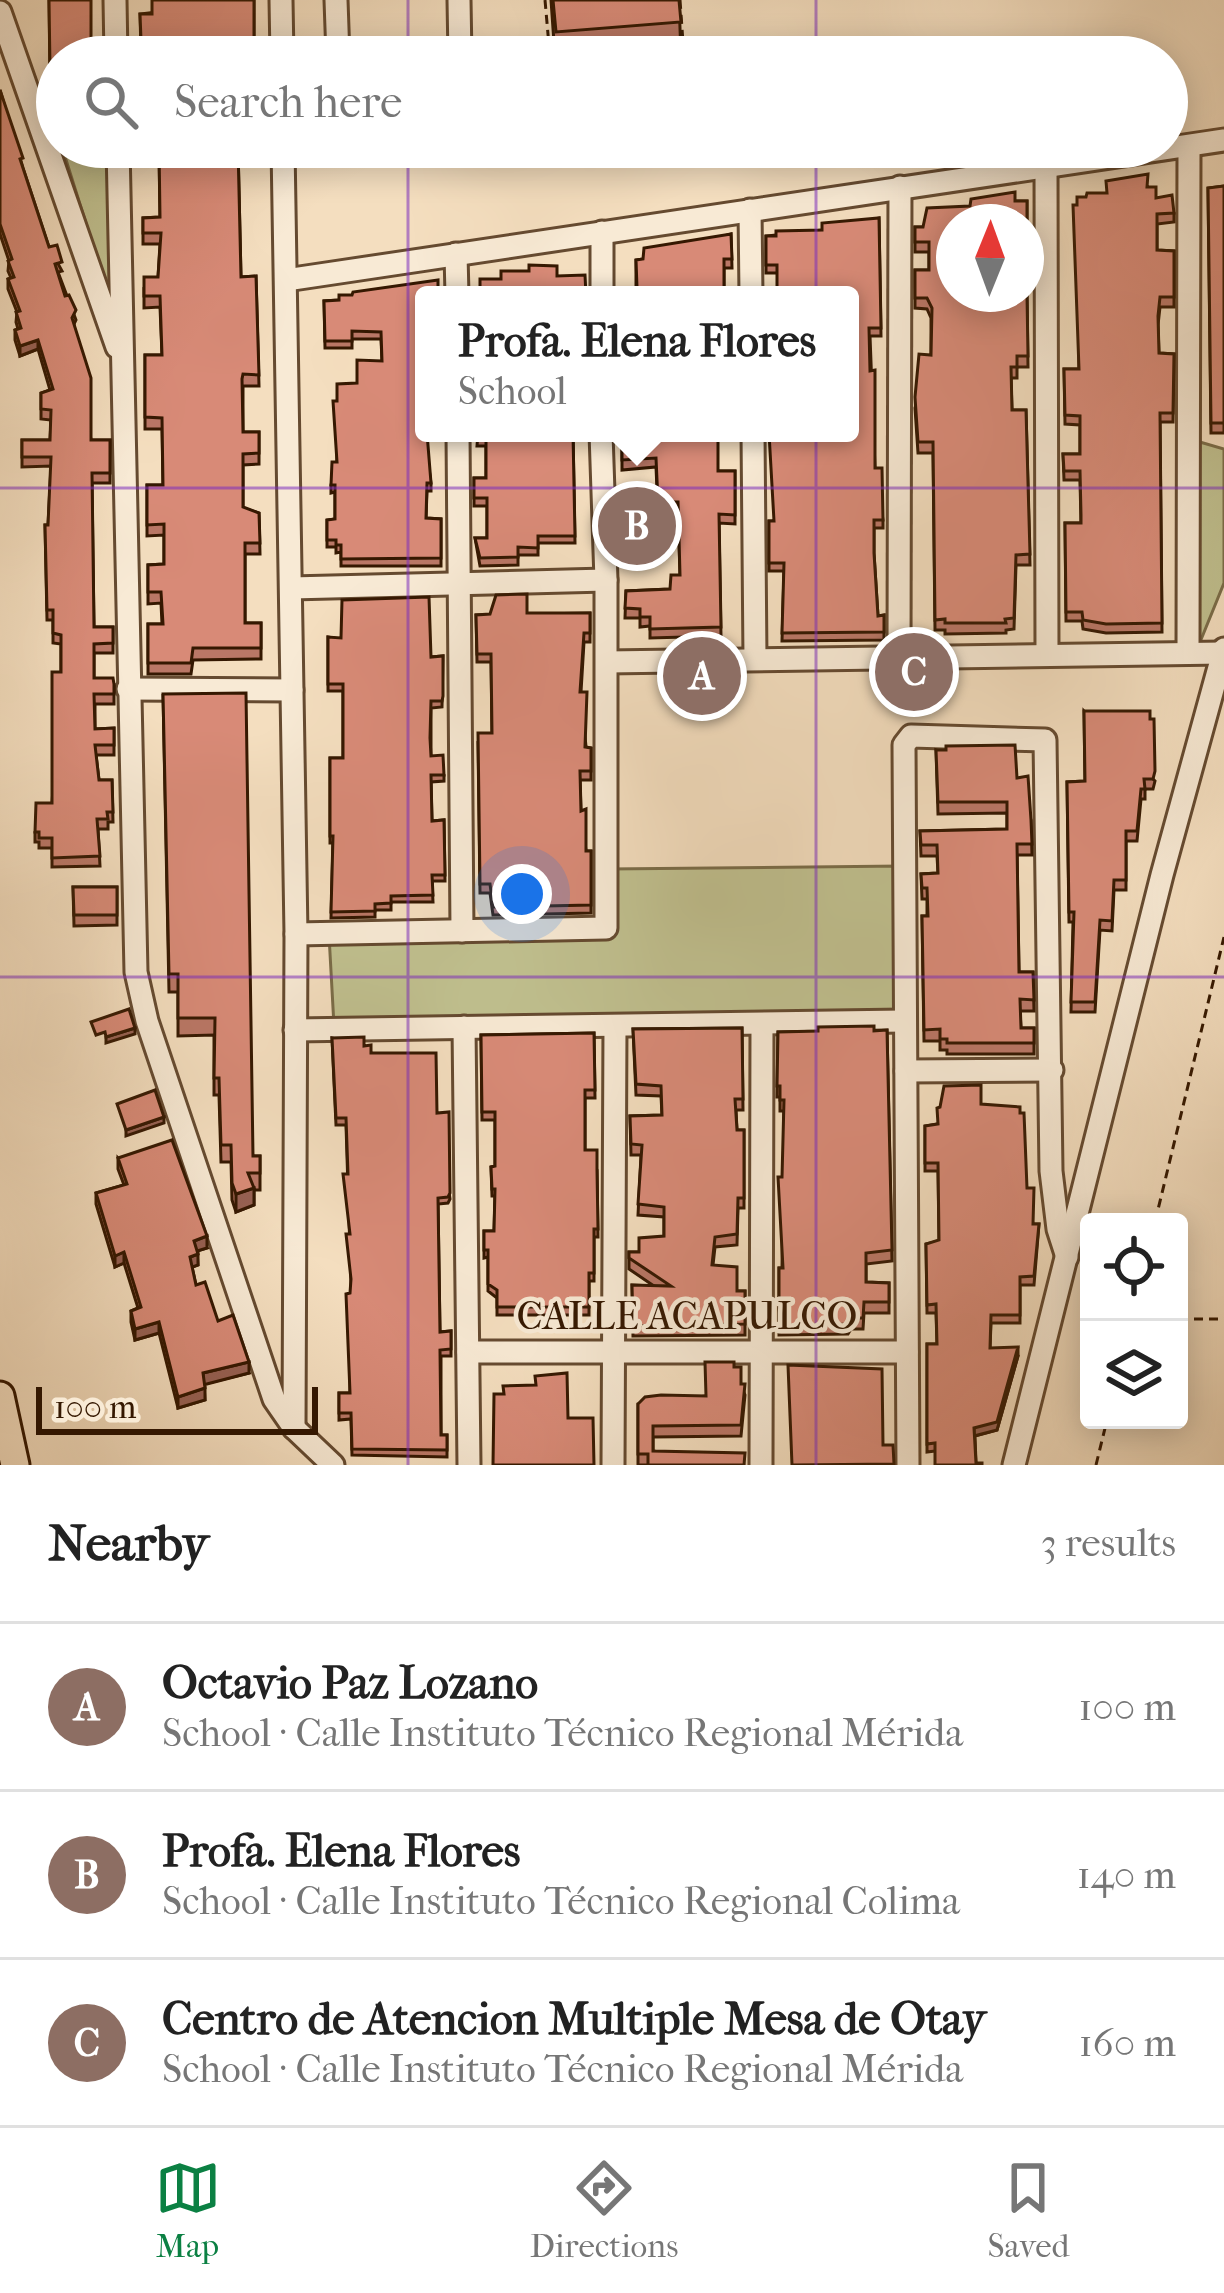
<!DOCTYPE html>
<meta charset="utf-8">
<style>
body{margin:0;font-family:"IM FELL French Canon",serif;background:#f6f6f6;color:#222}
.controls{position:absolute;right:36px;bottom:36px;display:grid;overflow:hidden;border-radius:12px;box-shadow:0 6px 30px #0003}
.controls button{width:108px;height:108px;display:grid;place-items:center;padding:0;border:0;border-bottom:3px solid #e0e0e0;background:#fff;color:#222;font:60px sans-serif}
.compass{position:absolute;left:936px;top:204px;width:108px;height:108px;border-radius:50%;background:#fff;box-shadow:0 6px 30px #0003;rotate:1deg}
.scale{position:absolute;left:36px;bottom:30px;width:282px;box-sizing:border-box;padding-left:12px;border:6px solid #351801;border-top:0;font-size:33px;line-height:42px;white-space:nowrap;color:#351801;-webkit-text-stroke:9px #f8ead5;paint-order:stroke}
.you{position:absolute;left:522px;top:894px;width:42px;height:42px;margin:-30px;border:9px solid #fff;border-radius:50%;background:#1a73e8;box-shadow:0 0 0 18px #1a73e833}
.badge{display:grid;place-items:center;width:78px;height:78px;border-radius:50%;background:#0b8043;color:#fff;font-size:39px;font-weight:700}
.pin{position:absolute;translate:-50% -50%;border:6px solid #fff;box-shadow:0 3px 12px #0006}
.popup{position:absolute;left:415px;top:286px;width:444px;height:156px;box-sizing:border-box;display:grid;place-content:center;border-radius:12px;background:#fff;filter:drop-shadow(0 3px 9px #0005);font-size:39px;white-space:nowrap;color:#767676}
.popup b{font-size:45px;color:#222}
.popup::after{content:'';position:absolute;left:50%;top:100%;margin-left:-24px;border:24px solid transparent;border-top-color:#fff}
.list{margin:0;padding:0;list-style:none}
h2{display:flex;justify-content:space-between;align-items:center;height:156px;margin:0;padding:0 48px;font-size:51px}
h2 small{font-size:39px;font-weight:400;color:#767676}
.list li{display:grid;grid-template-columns:78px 1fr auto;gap:36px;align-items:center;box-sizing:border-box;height:168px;padding:0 48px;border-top:3px solid #e0e0e0}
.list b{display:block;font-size:45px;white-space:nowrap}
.list p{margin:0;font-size:39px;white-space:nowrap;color:#767676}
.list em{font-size:39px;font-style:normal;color:#767676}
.icon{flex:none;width:66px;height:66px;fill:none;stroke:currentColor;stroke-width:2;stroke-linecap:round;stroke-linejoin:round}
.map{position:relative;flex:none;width:1224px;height:1465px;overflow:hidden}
.search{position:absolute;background:#fff;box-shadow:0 6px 30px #0003;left:36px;right:36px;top:36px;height:132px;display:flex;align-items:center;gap:30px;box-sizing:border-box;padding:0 42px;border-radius:66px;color:#767676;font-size:45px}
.sheet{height:660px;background:#fff}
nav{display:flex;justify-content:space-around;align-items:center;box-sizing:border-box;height:168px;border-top:3px solid #e0e0e0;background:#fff;font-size:33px;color:#767676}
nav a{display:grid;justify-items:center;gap:6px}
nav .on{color:#0b8043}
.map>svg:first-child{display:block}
</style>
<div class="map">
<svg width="1224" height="1465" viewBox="0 0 1224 1465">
<rect width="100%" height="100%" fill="#f4debf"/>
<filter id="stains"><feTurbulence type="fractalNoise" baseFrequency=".00167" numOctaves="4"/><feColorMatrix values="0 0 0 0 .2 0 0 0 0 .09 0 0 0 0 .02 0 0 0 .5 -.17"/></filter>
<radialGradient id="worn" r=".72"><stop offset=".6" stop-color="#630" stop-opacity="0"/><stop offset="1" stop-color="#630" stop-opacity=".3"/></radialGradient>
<!-- green -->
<g fill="#c0c08f" stroke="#7a6c48" stroke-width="3">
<polygon points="62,147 113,147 117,322"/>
<polygon points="1193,440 1224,449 1224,583 1196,652"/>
<polygon points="901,866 902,1020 334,1026 329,935 608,932 609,869"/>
</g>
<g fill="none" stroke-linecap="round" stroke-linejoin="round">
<defs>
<g id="minor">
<polyline points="115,0 116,57"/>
<polyline points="281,0 282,57"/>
<polyline points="336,0 338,57"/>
<polyline points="459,0 460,57"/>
<polyline points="0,12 117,347"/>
<polyline points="118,147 136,972 147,1021 274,1399 294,1428 333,1465"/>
<polyline points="283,147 296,934 294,1428"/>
<polyline points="1046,165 1047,655"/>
<polyline points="750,210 751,295"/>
<polyline points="456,254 457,295"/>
<polyline points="286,280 1224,140"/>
<polyline points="602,295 602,232"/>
<polyline points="458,433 462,931"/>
<polyline points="753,433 755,659"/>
<polyline points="291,588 606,580"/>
<polyline points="1188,652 1189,146"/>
<polyline points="899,657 900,187"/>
<polyline points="607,662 1223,653"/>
<polyline points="128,689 292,690"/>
<polyline points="296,934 606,928 606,580 601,433"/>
<polyline points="464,1027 469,1465"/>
<polyline points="295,1030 904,1021"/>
<polyline points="906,1071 1052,1070"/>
<polyline points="468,1352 907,1352"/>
<polyline points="613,1465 615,1026"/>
<polyline points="761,1465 762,1024"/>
<polyline points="908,1465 904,745 911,736 1045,740 1051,1171 1058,1229 1067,1257"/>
<polyline points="1014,1465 1162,875 1224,649"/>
</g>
<polyline id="major" points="0,1396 15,1465"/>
</defs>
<!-- minor casing -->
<use href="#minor" stroke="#654a30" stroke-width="27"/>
<!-- major casing -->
<use href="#major" stroke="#351801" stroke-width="33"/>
<!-- path -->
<g stroke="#351801" stroke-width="3" stroke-dasharray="9 6" stroke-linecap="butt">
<polyline points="545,0 550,57"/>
<polyline points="680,0 684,57"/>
<polyline points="1155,1222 1224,937"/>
<polyline points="1179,1319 1224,1319"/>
<polyline points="1096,1465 1107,1420"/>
</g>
<!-- minor -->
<use href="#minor" stroke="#f8ead5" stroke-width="21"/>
<!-- major -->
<use href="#major" stroke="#f4debf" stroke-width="27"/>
</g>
<!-- wall -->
<g fill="#ba7766" stroke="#351801" stroke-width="3">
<polygon points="49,0 57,57 57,86 51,87 50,80"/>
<polygon points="254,0 254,49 240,49 240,57 169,57 169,50 141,51 140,14"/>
<polygon points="551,0 679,0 681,56 555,57"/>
<polygon points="0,90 23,168 49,247 62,271 58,272 76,320 74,324 91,440 110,440 110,483 92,483 94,627 113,627 113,653 94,653 94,678 114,684 114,704 95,704 95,729 114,728 114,755 96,755 99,780 112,780 113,822 108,822 108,829 98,829 100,866 52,867 52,848 39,848 39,842 35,842 35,832 52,803 61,672 61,644 53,643 53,620 47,620 45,525 48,525 51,466 22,467 22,440 50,440 51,420 41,419 41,393 50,390 38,349 20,356 15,340 15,330 18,329 16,322 17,312 8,289 8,279 11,278 8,271 9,261 0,234"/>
<polygon points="142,147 238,147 241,277 256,276 259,386 243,386 243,432 259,432 259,464 243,465 243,508 259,513 260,554 245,554 245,623 261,623 261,659 193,660 191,674 148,674 148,624 162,624 161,603 148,604 148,565 164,564 164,535 147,536 147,485 163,485 162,429 145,429 145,355 162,355 160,307 144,308 144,288 158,277 160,244 143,244 143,218 160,217 159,154 156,149 142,149"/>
<polygon points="1224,186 1224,433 1211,433 1208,188"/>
<polygon points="1148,187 1156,198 1174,213 1174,222 1157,224 1157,250 1174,251 1174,307 1160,307 1158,325 1159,353 1174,354 1173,422 1160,422 1162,632 1106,633 1083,629 1082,621 1066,621 1065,523 1081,523 1080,480 1064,480 1063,454 1080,454 1080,425 1065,424 1064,369 1079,369 1077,205 1086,197"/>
<polygon points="1015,201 1027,201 1027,251 1026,222 954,294 1027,295 1028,367 1017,367 1017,378 1011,378 1012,410 1026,410 1030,565 1016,565 1014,629 1006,630 1006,633 945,634 945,630 935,630 933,453 918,453 915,408 931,355 931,318 927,309 915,308 915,270 929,270 929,252 915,252 915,227 923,227 970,206"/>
<polygon points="879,218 881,336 870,336 875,468 883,520 883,528 874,528 874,553 878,616 884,615 884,640 782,641 784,571 769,571 769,521 773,521 850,433 777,273 766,273 766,236 822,230"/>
<polygon points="731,234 732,268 724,268 724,295 636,295 636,260 643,259"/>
<polygon points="424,295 424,433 431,483 431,491 427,491 426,518 441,519 441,566 341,566 341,552 336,553 336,547 327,547 327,520 335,519 335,492 331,493 331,485 337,462 337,401 382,361 381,339 352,339 352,348 325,348 324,301"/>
<polygon points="478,433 573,433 575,543 538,543 538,555 518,555 518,565 480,566 475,538 487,538 487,506 474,506 474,478 486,478 486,446 477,446"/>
<polygon points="622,436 718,471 735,471 735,524 719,523 721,636 650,638 650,626 640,627 640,618 625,618 626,591 670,589 680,575 678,511 658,512 656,467 622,470"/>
<polygon points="590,613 590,642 584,642 581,692 586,747 591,748 591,780 580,780 581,811 586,851 591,851 591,913 493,915 490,893 480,893 478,742 492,733 491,662 477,662 476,615"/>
<polygon points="328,637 431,657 443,656 442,707 431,708 431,756 444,775 444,781 431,782 432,821 444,820 445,881 432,881 433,902 391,902 391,910 375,910 375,917 331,918 333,843 330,843 330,758 343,758 343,691 328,691"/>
<polygon points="163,694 253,1156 260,1156 260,1190 254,1190 254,1205 236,1212 232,1200 231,1162 221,1162 219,1095 214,1095 214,1035 178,1036 178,992 169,992"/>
<polygon points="1084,711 1155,781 1153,789 1145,789 1145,799 1141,799 1137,841 1126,841 1126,890 1114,890 1112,931 1100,930 1095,1012 1071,1012 1073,922 1069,922 1067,782 1085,781"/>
<polygon points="936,750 1017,778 1031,820 1032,855 1017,855 1019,972 1033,972 1034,1011 1020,1011 1021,1028 1034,1028 1034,1054 947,1054 947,1050 940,1050 940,1041 924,1041 922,916 927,916 927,899 922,899 921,874 938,873 937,856 921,856 920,831 1007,829 1007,813 938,814"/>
<polygon points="73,887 117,887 117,925 74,926"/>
<polygon points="742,1028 743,1110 736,1110 737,1130 744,1130 744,1208 738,1208 737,1245 715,1247 713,1265 737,1291 745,1291 745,1335 633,1336 632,1285 654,1286 629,1269 629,1252 639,1252 664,1236 664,1217 638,1215 641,1155 631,1155 630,1116 662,1115 661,1096 636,1095 633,1029"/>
<polygon points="887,1030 892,1261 866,1264 866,1282 889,1283 889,1313 864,1313 863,1329 851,1329 848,1334 779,1335 779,1268 782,1268 784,1111 780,1111 780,1097 777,1097 778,1032"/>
<polygon points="594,1033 595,1098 585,1098 585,1150 597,1170 598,1237 594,1237 594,1281 589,1281 589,1315 497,1315 497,1298 488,1291 488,1257 484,1258 484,1231 494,1231 495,1196 492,1196 491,1167 495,1166 495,1120 482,1120 481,1035"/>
<polygon points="332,1038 364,1046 437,1113 450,1199 448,1203 438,1204 440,1332 451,1331 451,1356 441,1356 441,1435 447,1435 447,1457 352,1455 351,1419 339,1420 339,1393 350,1393 351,1282 346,1125 336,1125"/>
<polygon points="981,1104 1027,1188 1033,1224 1039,1224 1034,1285 1020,1285 1020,1323 991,1323 990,1348 1018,1356 997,1430 975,1436 976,1463 982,1465 935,1451 927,1452 927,1344 937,1344 936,1313 927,1313 926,1244 939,1241 938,1171 925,1171 925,1126 937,1124"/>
<polygon points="118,1158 207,1248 197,1251 198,1265 192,1267 196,1285 249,1373 204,1384 205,1400 178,1408 159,1333 135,1340 131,1322 131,1311 138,1308 124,1263 115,1267 96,1204 96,1193 124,1185 118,1169"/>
<polygon points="734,1367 745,1395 741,1436 653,1437 653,1451 745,1465 638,1465 638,1404 706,1396"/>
</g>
<!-- shaded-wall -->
<g fill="#976153" stroke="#351801" stroke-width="3">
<polygon points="38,340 38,349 20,356 20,346"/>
<polygon points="135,1028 135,1034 106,1043 106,1037"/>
<polygon points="164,1117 164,1123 126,1136 126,1130"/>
<polygon points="254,1188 254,1205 236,1212 236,1194"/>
<polygon points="207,1236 207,1248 194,1252 194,1241"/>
<polygon points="124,1252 124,1263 115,1267 115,1256"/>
<polygon points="198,1254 198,1265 190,1268 190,1257"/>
<polygon points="159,1322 159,1333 135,1340 135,1329"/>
<polygon points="1018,1347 1018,1356 997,1430 974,1436 974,1428"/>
<polygon points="249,1362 249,1373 203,1385 203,1373"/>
<polygon points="205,1388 205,1400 178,1408 178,1397"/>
</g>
<!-- building -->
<g fill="#d88a77" stroke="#351801" stroke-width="3">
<polygon points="49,0 91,0 91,57 57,57 57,75 51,75 50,68"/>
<polygon points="152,0 254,0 254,38 240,38 240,54 170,55 169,39 141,40 140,14 152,14"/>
<polygon points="553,0 679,0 681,22 556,32"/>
<polygon points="0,90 23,158 20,159 49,247 57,245 62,262 55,264 65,296 69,295 76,310 72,318 91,378 91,440 110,440 110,473 92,473 94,627 113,627 113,643 94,644 94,678 113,678 114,684 114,694 94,694 95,729 114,728 114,745 95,745 99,780 112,780 113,812 107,812 108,819 97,819 100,856 52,858 52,838 39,838 39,832 35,832 36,803 52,803 52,672 61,672 61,635 53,633 53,610 47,610 45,525 48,525 51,457 22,457 22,440 50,440 51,410 41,409 41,393 53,389 38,340 20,346 15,330 21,328 16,312 20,311 8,279 14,277 8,261 12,259 0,224"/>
<polygon points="159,147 238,147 241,277 256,276 259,375 243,374 242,379 243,432 259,432 259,453 243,454 243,507 259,513 260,543 245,543 245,623 261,623 261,648 193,648 191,663 148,663 148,624 163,624 161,592 148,592 148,565 164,564 164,524 147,525 147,485 163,485 162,418 145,417 145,355 162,355 160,296 144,296 144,277 158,277 161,233 143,233 143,218 160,217"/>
<polygon points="1148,174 1147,187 1156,187 1156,198 1172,195 1174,213 1157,214 1157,250 1174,251 1174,297 1160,297 1158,316 1159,353 1174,354 1173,413 1160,413 1162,623 1106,624 1083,620 1082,612 1066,612 1065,523 1081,523 1081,515 1080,471 1064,471 1063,454 1080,454 1080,416 1065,415 1064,369 1079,369 1073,205 1077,205 1077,197 1086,197 1087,193 1107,193 1106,181"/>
<polygon points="1224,186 1224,423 1211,423 1208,188"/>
<polygon points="1015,192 1015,201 1027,201 1027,240 1026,222 954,222 954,294 1027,295 1028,356 1017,356 1017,367 1011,367 1012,410 1026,410 1030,554 1016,555 1014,618 1005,619 1006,623 945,623 945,619 935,620 933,442 918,442 915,397 919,354 931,355 932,308 927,298 915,298 915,270 929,270 929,242 915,242 915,227 923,227 927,208 970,206 971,199"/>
<polygon points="879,218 881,328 869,328 870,371 875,370 875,468 882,468 883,520 874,520 874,553 878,616 884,615 884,632 782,633 784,563 769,563 769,521 774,521 769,433 850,433 850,295 777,295 777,265 766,265 766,236 776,236 776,231 822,230 822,223"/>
<polygon points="731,234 732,259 724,259 724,295 676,295 676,291 637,288 636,260 643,259 644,248"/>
<polygon points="529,265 557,266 557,276 585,275 586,295 480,295 480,279 501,279 501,271 529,271"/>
<polygon points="438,280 438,295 424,295 423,380 424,433 427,433 431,483 427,483 426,518 441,519 441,558 341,559 341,545 336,545 336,540 327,540 327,520 335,519 335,485 331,485 332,462 337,462 333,401 337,401 337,384 357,383 357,360 382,361 381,332 352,331 352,341 325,341 324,301 339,300 339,295 352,295 353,292"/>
<polygon points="478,433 573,433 575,536 538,536 538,548 518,547 518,557 480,558 475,538 487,538 487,498 474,498 474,478 486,478 486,438 477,438"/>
<polygon points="667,433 718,433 718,471 735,471 735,515 719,514 721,627 650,629 650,617 640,617 640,609 625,608 626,591 670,589 671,575 680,575 678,502 658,502 656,458 622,460 622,436"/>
<polygon points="527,594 527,613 590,613 590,633 584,633 580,692 587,692 585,747 591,748 591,771 580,771 581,811 586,809 586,851 591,851 591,905 493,907 490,884 480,884 478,733 492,733 491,654 477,654 476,615 490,614 496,595"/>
<polygon points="429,597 431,657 443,656 443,696 442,701 431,701 430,738 431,756 443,755 444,775 431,775 432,821 444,820 445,875 432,875 433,895 391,896 391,903 375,904 375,911 331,912 333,836 330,836 330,758 343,758 343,684 328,684 328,637 341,638 342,600"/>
<polygon points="246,693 253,1156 260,1156 260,1173 248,1173 254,1188 236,1194 232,1183 231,1145 221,1145 219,1078 214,1078 215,1018 178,1018 178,974 169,974 163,694"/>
<polygon points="1084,711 1150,711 1150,719 1154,719 1155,771 1153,779 1144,779 1145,789 1141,789 1137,831 1126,831 1126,880 1114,880 1112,921 1100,920 1095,1002 1071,1002 1074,912 1069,912 1067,782 1085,781"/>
<polygon points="1015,745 1017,778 1028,776 1031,820 1032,844 1017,844 1019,972 1033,972 1034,1000 1020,999 1021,1028 1034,1028 1034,1043 947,1043 947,1039 940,1039 940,1029 924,1030 922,916 928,916 927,888 922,888 921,874 938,873 937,845 921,845 920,831 1007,829 1007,802 938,802 936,750 946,750 946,746"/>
<polygon points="73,887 117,887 117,915 74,915"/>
<polygon points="129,1009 135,1028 106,1037 105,1032 96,1035 91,1022"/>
<polygon points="874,1026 874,1031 887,1030 892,1250 866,1253 866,1282 889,1283 889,1302 864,1302 863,1318 851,1318 848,1324 779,1325 779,1268 783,1268 778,1177 782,1177 784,1100 780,1100 780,1086 777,1086 778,1032 818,1031 818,1027"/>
<polygon points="742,1028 743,1099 735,1099 737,1130 744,1130 744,1198 738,1198 737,1234 715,1237 712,1265 737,1267 737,1291 745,1291 745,1324 633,1326 632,1285 671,1286 629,1258 629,1252 639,1252 639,1238 664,1236 664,1207 638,1204 642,1145 631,1144 630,1116 662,1115 661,1086 636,1084 633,1029"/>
<polygon points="594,1033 595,1090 585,1090 585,1150 597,1150 597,1170 598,1229 594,1229 594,1273 589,1273 589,1307 497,1307 497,1290 488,1284 488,1250 484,1250 484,1231 494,1231 495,1189 492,1189 491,1167 495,1166 495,1112 482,1112 481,1035"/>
<polygon points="364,1037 364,1046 371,1045 371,1053 436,1053 437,1113 449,1112 450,1193 448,1197 438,1198 440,1332 451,1331 451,1349 440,1350 441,1435 447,1435 447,1450 352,1449 351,1413 339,1413 339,1393 350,1393 346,1294 350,1293 351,1279 346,1234 350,1234 343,1174 348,1174 346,1118 336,1118 332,1038"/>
<polygon points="981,1085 981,1104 1020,1107 1020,1113 1024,1113 1027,1188 1034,1188 1033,1224 1039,1224 1034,1276 1020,1277 1020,1315 991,1315 990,1348 1018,1347 997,1422 974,1428 976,1463 982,1463 982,1465 935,1465 935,1443 927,1444 927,1344 937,1344 936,1304 927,1305 926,1244 939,1240 938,1163 925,1163 925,1126 938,1124 937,1108 940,1107 944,1086"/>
<polygon points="155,1090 164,1117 126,1130 117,1104"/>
<polygon points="172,1140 207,1236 194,1241 198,1254 190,1257 196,1285 205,1282 218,1321 233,1315 249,1362 203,1373 205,1388 178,1397 159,1322 135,1329 131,1311 141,1307 124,1252 115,1256 96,1193 127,1184 118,1158"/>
<polygon points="705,1362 734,1362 734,1367 741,1367 741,1384 745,1384 741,1425 653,1426 653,1451 745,1453 744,1465 648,1465 648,1454 638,1454 638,1404 645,1397 661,1395 706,1396"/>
<polygon points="788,1365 882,1369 883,1445 893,1445 894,1464 792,1465"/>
<polygon points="567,1373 568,1418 593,1418 594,1465 493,1465 494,1394 504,1394 503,1386 536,1385 535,1376"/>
</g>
<!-- grid -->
<path fill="none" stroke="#7b2cbf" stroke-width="3" stroke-opacity="0.55" d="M408,0V57M816,0V57M408,147V1465M816,147V1465M0,488H1224M0,977H1224"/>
<g text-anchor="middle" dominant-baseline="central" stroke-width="9" stroke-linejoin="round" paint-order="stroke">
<!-- street labels -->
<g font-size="39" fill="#351801" stroke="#f8ead5">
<text x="687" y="1316">CALLE ACAPULCO</text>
</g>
</g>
<rect width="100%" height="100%" filter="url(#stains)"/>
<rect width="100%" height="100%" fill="url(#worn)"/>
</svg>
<div class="controls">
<button><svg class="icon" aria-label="locate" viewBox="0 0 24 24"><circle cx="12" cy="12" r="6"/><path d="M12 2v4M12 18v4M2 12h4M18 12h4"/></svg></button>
<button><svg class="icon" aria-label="layers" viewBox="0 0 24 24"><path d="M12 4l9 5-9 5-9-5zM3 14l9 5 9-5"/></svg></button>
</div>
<svg class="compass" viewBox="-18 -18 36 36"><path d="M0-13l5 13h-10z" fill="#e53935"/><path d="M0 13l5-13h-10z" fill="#767676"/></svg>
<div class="scale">100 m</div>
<div class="you"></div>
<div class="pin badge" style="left:702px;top:676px;background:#8d6e63">A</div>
<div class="pin badge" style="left:637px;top:526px;background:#8d6e63">B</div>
<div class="popup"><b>Profa. Elena Flores</b>School</div>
<div class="pin badge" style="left:914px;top:672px;background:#8d6e63">C</div>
<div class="search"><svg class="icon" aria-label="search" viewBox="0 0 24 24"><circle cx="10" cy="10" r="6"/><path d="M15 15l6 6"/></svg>Search here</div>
</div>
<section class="sheet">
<h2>Nearby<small>3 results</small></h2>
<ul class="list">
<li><span class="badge" style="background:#8d6e63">A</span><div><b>Octavio Paz Lozano</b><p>School · Calle Instituto Técnico Regional Mérida</p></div><em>100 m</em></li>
<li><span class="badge" style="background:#8d6e63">B</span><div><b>Profa. Elena Flores</b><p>School · Calle Instituto Técnico Regional Colima</p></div><em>140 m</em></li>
<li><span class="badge" style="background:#8d6e63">C</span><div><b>Centro de Atencion Multiple Mesa de Otay</b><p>School · Calle Instituto Técnico Regional Mérida</p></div><em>160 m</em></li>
</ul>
</section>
<nav>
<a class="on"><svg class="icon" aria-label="map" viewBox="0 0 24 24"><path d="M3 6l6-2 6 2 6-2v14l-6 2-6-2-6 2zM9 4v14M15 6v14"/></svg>Map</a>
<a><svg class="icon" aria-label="directions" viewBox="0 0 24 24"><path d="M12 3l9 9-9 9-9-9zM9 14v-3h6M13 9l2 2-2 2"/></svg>Directions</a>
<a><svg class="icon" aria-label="saved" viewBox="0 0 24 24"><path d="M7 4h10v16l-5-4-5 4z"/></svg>Saved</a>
</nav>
